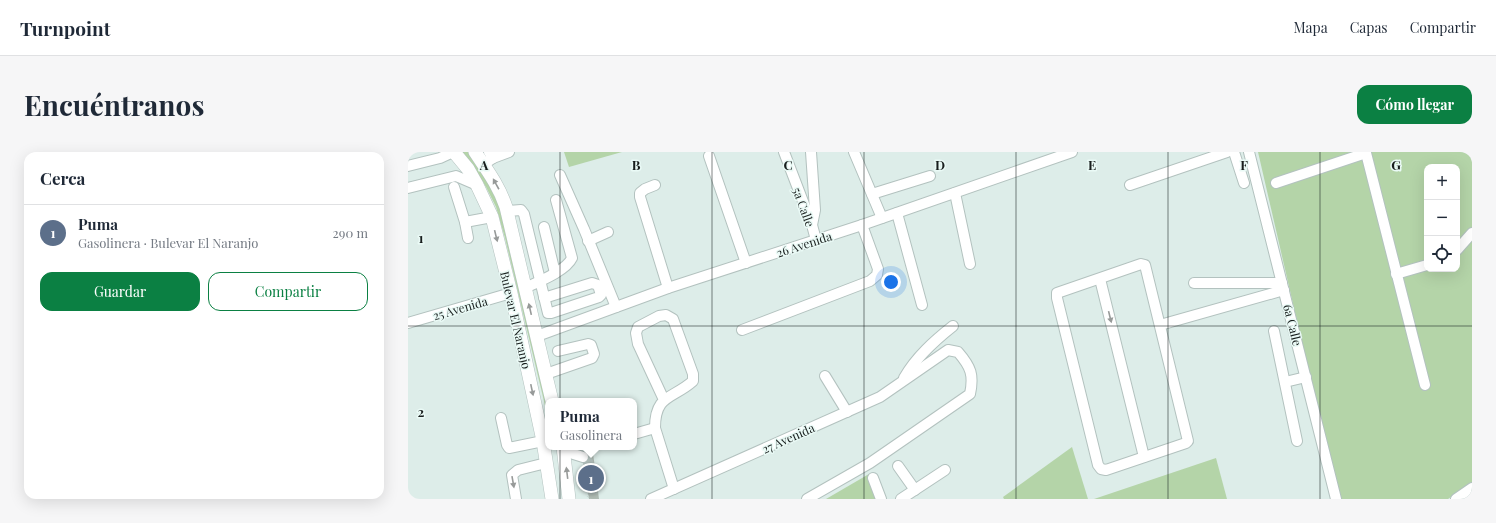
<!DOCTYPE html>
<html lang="es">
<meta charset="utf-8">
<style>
body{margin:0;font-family:"Playfair Display",serif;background:#f6f6f7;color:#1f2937}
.controls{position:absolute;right:12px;top:12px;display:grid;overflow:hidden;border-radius:8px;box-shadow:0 4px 16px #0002}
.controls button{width:36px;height:36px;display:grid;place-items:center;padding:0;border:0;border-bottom:1px solid #e0e1e3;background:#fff;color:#1f2937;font:20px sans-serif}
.you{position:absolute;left:483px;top:130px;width:14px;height:14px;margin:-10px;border:3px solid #fff;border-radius:50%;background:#1a73e8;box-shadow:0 0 0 6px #1a73e833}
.badge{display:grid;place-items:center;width:26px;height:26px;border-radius:50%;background:#0b8043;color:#fff;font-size:13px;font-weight:700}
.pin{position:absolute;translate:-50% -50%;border:2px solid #fff;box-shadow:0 1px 4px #0006}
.popup{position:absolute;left:137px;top:246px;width:92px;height:52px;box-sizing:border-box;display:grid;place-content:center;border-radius:8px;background:#fff;filter:drop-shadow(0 1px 3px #0005);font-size:13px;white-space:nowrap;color:#747a83}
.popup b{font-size:15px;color:#1f2937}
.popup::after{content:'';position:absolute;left:50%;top:100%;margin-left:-8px;border:8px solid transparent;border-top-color:#fff}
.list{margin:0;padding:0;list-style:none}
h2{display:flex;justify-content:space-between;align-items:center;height:52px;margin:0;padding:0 16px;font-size:17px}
h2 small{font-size:13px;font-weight:400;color:#747a83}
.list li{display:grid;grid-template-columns:26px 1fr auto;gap:12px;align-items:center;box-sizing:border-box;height:56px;padding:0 16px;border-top:1px solid #e0e1e3}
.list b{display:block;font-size:15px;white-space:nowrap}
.list p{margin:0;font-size:13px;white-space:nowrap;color:#747a83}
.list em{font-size:13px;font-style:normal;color:#747a83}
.actions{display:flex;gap:8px;padding:12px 16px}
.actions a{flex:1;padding:9px 0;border:1px solid #0b8043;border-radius:12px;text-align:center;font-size:14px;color:#0b8043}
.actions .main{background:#0b8043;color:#fff}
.icon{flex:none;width:22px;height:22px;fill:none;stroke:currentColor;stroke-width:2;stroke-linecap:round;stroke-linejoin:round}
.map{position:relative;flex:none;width:1064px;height:347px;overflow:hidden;border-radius:12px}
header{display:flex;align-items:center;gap:24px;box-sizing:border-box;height:56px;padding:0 20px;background:#fff;border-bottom:1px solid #e0e1e3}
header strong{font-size:19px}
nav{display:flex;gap:22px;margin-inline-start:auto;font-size:14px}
.intro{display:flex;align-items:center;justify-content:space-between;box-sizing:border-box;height:96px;padding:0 24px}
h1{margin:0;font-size:28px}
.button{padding:10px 18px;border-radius:12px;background:#0b8043;color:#fff;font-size:14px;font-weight:700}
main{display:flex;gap:24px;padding:0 24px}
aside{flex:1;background:#fff;border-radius:12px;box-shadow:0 4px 16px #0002}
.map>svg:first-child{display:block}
</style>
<header>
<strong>Turnpoint</strong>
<nav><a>Mapa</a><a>Capas</a><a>Compartir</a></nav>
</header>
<div class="intro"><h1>Encuéntranos</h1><a class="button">Cómo llegar</a></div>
<main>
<aside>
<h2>Cerca<small></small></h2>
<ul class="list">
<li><span class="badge" style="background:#5c6f8a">1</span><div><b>Puma</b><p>Gasolinera · Bulevar El Naranjo</p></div><em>290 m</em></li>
</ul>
<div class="actions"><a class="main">Guardar</a><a>Compartir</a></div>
</aside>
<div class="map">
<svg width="1064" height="347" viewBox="0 0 1064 347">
<rect width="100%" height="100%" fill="#ddede9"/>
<!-- green -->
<g fill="#b4d4a8" fill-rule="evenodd">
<polygon points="51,0 60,0 76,21 93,58 140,250 140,266 97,86 88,55 78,35 66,15"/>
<polygon points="156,0 214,0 161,15"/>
<path d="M850,0H1064V330L1040,347H930ZM1019,15H1049V117H1019Z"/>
<polygon points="664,295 680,347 596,347 595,345"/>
<polygon points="808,306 819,347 686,347"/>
<polygon points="461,322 470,347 418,347"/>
</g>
<!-- building -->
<polygon fill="#afbbb3" points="185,301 191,347 181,347 176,311 181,307 181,302"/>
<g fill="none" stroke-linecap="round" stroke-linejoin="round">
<!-- minor-tunnel -->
<path stroke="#b6c4c0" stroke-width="10" stroke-dasharray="10 5" stroke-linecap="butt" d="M175,305C185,309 184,334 185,344L183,347"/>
<defs>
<g id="minor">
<polyline points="376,0 404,73 408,88"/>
<polyline points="403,0 407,58 404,73"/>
<polyline points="446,0 474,66"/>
<polyline points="826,0 836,31"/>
<polyline points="841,0 928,347"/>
<polyline points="301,4 338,111"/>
<polyline points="85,6 101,0"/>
<polyline points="76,12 85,6 81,0"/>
<polyline points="0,14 32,6 45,0"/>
<polyline points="152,23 176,77 208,155"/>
<polyline points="868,31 958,1 1017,233"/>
<polyline points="247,33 237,37 232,41 232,45 260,136"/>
<polyline points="722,33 819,0"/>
<polyline points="46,35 57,70 60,86"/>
<polyline points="0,36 48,24 69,33"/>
<polyline points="547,41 562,112"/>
<polyline points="464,42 522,24"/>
<polyline points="99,59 113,58 116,62 140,161 143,161 191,145 193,143 190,133 184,131 136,146"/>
<polyline points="489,61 514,153"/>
<polyline points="57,70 84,65"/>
<polyline points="136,75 147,121"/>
<polyline points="180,89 200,80"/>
<polyline points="1049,98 1064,81"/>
<polygon points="733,112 737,113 738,117 780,289 778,291 698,318 693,317 690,313 649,146 649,141"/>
<polyline points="988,122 1019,113"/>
<polyline points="692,127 736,305"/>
<polyline points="786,131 874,131"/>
<path d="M117,136C130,130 158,119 164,106L148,48"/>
<polyline points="0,171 103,141"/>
<polyline points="752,173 876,138"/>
<polyline points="334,178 462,129 469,123 470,117 454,73"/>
<polyline points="866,179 889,289"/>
<polyline points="129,184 260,136 454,73 664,0"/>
<polyline points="138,222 184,206 186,202 183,193 180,192 150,199"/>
<polyline points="417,224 439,260"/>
<path d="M496,226C508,205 526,189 545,174"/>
<polyline points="877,230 898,225"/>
<path d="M256,248L230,192L228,181L230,175L251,164L258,163L265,167L285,222V229C265,247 247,242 247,276L266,337"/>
<polyline points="93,266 99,293 101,296 135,289"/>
<polyline points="226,282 247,276"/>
<polyline points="156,299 175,305"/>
<polyline points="490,314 507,338"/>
<polyline points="465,326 473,347"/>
<polyline points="108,347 104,323 110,318 138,311"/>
<path d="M243,347L472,245L540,198L550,200C563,215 566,223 562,242L462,311L399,347"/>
<polyline points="493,347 537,318"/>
<polyline points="1048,347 1064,336"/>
</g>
<g id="major">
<polyline points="46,0 60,17 69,33 84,65 103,141 135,289 144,347"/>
<path d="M67,0C79,18 91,34 98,55L144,249"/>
<polyline points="155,295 161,347"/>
</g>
</defs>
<!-- minor casing -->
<use href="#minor" stroke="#b3c2bf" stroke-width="12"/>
<!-- major casing -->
<use href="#major" stroke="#b3c2bf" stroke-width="14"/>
<!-- minor -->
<use href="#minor" stroke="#fff" stroke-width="10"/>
<!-- major -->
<use href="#major" stroke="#fff" stroke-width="13"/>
</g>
<!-- one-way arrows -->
<defs><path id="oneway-solid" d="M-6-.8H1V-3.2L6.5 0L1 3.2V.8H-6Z"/></defs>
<g fill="#979a99">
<use href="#oneway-solid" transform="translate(88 32) rotate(-119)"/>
<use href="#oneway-solid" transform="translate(88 84) rotate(76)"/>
<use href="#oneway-solid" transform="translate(122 157) rotate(-103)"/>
<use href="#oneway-solid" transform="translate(702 165) rotate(76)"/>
<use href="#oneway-solid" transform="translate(124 238) rotate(78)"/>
<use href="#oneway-solid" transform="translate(159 321) rotate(-97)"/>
<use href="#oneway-solid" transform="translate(105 330) rotate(80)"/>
</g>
<!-- grid -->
<path fill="none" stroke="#181e1d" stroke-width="1" stroke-opacity="0.55" d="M152,0V347M304,0V347M456,0V347M608,0V347M760,0V347M912,0V347M0,174H1064"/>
<g text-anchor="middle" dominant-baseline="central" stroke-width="3" stroke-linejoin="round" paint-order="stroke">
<!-- street labels -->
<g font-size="12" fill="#181e1d" stroke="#eafaf6">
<text transform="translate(396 55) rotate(70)">5a Calle</text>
<text transform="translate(396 92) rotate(-18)">26 Avenida</text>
<text transform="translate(52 156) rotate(-16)">25 Avenida</text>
<text transform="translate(108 168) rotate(77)">Bulevar El Naranjo</text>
<text transform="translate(885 173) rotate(76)">6a Calle</text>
<text transform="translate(380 286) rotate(-24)">27 Avenida</text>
</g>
</g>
<g font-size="13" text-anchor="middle" font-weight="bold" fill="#181e1d" stroke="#eafaf6" stroke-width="3" stroke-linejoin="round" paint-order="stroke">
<text x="76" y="18">A</text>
<text x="228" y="18">B</text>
<text x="380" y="18">C</text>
<text x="532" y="18">D</text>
<text x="684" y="18">E</text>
<text x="836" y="18">F</text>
<text x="988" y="18">G</text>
<text x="13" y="91">1</text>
<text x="13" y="265">2</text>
</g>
</svg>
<div class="controls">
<button>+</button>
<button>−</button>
<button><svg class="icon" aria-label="locate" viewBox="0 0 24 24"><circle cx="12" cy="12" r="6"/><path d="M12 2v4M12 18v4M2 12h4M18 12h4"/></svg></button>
</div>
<div class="you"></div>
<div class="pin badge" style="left:183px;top:326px;background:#5c6f8a">1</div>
<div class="popup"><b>Puma</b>Gasolinera</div>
</div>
</main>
